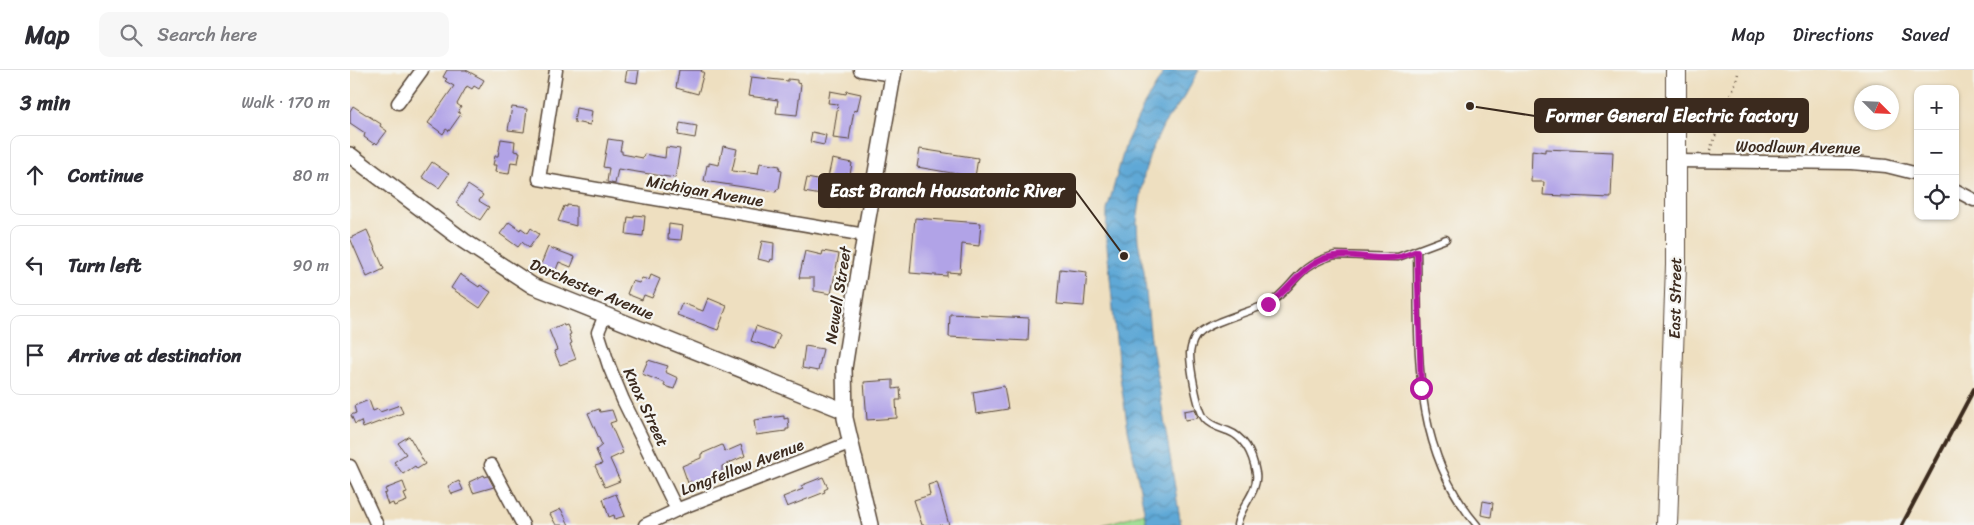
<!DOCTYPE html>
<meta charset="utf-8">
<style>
body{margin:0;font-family:Sriracha,sans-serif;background:#f7f7f7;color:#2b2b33}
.controls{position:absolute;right:15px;top:15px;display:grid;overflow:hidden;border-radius:10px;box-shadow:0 1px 4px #0004}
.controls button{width:45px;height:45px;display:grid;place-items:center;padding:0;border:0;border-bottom:1px solid #e1e1e2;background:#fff;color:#2b2b33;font:25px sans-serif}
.compass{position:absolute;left:1504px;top:15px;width:45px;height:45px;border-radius:50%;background:#fff;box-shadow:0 1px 4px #0004;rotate:114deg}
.stop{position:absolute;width:15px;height:15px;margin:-11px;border:4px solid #b5179e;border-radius:50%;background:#fff}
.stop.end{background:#b5179e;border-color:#fff;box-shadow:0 1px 5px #0008}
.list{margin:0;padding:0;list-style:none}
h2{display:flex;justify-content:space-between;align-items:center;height:65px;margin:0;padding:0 20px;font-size:21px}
h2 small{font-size:16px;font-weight:400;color:#7c7c81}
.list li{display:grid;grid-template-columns:32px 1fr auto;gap:15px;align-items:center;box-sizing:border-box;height:80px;margin:0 10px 10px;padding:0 10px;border:1px solid #e1e1e2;border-radius:10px}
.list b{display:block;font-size:19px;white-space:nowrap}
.list em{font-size:16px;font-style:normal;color:#7c7c81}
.icon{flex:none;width:28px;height:28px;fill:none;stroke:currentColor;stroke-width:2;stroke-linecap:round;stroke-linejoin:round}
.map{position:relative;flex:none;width:1624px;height:455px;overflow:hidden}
header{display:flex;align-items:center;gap:30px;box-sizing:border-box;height:70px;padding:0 25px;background:#fff;border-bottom:1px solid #e1e1e2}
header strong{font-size:24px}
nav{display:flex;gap:28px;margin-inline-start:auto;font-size:18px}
.search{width:350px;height:45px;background:#f7f7f7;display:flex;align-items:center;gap:12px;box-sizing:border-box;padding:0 18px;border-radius:10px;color:#7c7c81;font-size:19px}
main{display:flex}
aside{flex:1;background:#fff}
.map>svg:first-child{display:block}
</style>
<header>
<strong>Map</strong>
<div class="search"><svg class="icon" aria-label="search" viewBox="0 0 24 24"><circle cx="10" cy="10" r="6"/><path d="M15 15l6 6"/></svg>Search here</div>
<nav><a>Map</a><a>Directions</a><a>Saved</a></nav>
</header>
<main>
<aside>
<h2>3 min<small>Walk · 170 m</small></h2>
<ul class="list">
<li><svg class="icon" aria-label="ahead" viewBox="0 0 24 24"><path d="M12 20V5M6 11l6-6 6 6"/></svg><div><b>Continue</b></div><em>80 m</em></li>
<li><svg class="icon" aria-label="left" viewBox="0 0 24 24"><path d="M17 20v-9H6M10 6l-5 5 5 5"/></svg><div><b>Turn left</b></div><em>90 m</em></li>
<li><svg class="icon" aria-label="arrive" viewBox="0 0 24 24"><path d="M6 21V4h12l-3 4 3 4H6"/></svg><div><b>Arrive at destination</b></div></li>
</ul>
</aside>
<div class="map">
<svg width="1624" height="455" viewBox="0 0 1624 455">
<defs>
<pattern id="park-crowns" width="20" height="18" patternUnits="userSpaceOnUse" patternTransform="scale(1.25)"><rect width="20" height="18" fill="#9ede93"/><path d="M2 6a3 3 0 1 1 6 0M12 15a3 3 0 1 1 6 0" fill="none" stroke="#89bf7e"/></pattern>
<pattern id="water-waves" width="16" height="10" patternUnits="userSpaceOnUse" patternTransform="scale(1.25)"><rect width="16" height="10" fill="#5ea8d6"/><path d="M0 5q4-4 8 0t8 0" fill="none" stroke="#4f89ad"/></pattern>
</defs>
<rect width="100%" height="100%" fill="#f6f6f2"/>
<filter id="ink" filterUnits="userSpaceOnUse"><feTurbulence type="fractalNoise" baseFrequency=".02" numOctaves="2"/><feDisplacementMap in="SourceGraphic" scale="10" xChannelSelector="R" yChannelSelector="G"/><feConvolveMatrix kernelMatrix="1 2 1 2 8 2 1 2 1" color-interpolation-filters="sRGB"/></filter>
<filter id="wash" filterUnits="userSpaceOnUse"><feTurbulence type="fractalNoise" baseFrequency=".0096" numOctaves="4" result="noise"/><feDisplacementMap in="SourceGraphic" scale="20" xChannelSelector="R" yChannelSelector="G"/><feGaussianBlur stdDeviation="1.12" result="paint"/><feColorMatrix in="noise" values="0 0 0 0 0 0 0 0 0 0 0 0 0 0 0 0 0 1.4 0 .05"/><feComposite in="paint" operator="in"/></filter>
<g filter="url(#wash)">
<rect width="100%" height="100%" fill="#eedfc0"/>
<!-- park -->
<polygon fill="url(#park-crowns)" stroke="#6c8458" points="794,443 797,455 752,455"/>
<!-- water -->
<polygon fill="url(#water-waves)" stroke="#4c697a" points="815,0 849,0 835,26 814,54 800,84 794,105 787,152 788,171 794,201 800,262 831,455 797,455 778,359 769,301 756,166 757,140 776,73 794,35"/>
<g id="blocks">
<!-- building -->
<g fill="#b1a3e7">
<polygon points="97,0 116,0 134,10 129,19 124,16 122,19 117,16 107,34 111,37 108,42 111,44 99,61 96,59 93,64 78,53 104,16 95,11 97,9 93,7"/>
<polygon points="277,0 289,0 287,13 275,11"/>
<polygon points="329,0 352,0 351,2 354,2 348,24 326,18"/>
<polygon points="401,7 438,11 438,9 447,10 447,13 451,14 447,45 426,43 428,30 398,26"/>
<polygon points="480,21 496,24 497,21 511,24 507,41 504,40 499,70 483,68 488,34 478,33"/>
<polygon points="3,36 31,54 30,56 37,61 27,74 25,72 24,74 14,67 15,63 0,53 0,41"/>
<polygon points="162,37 177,39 174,62 158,60"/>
<polygon points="226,38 242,41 240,55 224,52"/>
<polygon points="330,53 347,56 345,68 328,65"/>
<polygon points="462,62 476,65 474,75 460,72"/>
<polygon points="151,69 165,71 164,81 170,82 168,93 161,92 159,104 145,102 146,95 143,95 145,86 148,86"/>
<polygon points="258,69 272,71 270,81 272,81 272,84 293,88 294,84 315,88 316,77 330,79 325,108 268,99 265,114 257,112 259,98 253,97"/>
<polygon points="373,76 387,79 382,101 408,104 410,93 430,96 429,100 432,101 429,119 427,119 426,122 354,111 357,95 359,96 359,93 369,95"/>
<polygon points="570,79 628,88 625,107 567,97"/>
<polygon points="1195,79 1263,82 1261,128 1193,125 1194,112 1181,112 1182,80 1195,82"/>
<polygon points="482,89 502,93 500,105 496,104 490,138 473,136 474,131 470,131 471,125 454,122 457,108 477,112"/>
<polygon points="82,92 99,104 89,118 72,107"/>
<polygon points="118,115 133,125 129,131 139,137 130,150 106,133"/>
<polygon points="217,135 226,136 226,156 208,151 214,136 217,137"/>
<polygon points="284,145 295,146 293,166 276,164 278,147 284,148"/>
<polygon points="565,148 631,153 629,176 612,174 610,203 597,202 597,206 560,203"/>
<polygon points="159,152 170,160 171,158 178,163 181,158 189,164 179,178 172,172 168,177 150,164"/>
<polygon points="319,154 333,156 331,170 318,169"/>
<polygon points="17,160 34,199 17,207 0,168"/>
<polygon points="412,171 424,173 423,190 421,189 420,192 408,189"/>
<polygon points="198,177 225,187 221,197 209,192 204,205 189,199"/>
<polygon points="455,181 472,185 473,181 489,184 481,224 464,221 464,208 449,208"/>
<polygon points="710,199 737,202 734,236 707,234"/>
<polygon points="110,204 129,217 130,215 141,222 130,238 101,218"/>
<polygon points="301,205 310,209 302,228 294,225 292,230 277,224 282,211 289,213 292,208 299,210"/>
<polygon points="358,228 377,236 368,260 327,245 332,233 353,241"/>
<polygon points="600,244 679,248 678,271 599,267"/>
<polygon points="213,254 214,256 217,255 221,264 219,265 222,273 220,274 226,289 210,295 204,281 207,280 199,260"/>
<polygon points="406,256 430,265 425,279 401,271"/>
<polygon points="455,276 473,279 468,301 452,298"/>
<polygon points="298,290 318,296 315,302 328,308 324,319 314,316 315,313 292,304"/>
<polygon points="543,310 543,319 550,318 551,330 546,330 547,348 517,350 514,312"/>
<polygon points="654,316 658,339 626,344 623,322"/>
<polygon points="19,330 23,341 28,339 30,342 50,335 53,343 13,358 11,351 5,354 1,345 6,343 4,336"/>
<polygon points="249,339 250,342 262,340 266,351 260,353 273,383 260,389 270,411 255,417 245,396 252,394 246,380 252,375 238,343"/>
<polygon points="845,339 848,348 835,350 834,341"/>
<polygon points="434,346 434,349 438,348 439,359 436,359 436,361 406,365 404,350"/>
<polygon points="59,366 75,394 67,399 65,396 53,404 44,392 56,384 48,373"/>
<polygon points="372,375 375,382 391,375 395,386 372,396 372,402 353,412 343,416 341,411 338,413 332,396 351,388 351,384"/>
<polygon points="134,405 135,407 138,406 144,417 123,423 119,412"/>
<polygon points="473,407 478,418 474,420 475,422 437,437 433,427 453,419 451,416 455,414"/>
<polygon points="109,411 113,420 102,424 98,416"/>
<polygon points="53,412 57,423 54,424 57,431 44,436 43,433 38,435 34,424 37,423 35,419"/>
<polygon points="587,412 599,455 572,455 564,430 580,425 578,415"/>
<polygon points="266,424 275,446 265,449 264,445 259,447 253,429"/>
<polygon points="1133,431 1143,433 1141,447 1131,445"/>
<polygon points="211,439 219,455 206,455 200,444"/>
</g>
</g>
</g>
<g filter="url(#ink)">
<use href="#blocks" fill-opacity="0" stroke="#564536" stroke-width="1"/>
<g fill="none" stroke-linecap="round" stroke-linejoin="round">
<defs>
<g id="service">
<path d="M1067,181C1069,276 1060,377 1127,455"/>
<path d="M887,455C890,436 909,422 906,403C903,386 896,368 878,361C870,358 861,356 855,349C847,339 840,296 840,283C841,276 843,268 849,263C862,251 901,242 919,233C931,227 939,215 949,205C959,194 971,189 985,185L1048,187L1096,169"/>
</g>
<g id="minor">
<polyline points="206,0 189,109 515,165"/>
<polyline points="510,0 543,5"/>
<polyline points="48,33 72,0"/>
<polyline points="1327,91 1501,93 1536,96 1568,104"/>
<polyline points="1605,120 1624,130"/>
<polyline points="255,245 248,262 259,296 273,330 327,440"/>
<polyline points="141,395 173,455"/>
<polyline points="0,396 27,455"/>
<polyline points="295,455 331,438 502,372"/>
</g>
<g id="tertiary">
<polyline points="0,85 114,171 183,216 495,341"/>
<polyline points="520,455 495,348 494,298 515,165 544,0"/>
</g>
<polyline id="trunk" points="1317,455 1326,195 1326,0"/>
</defs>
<!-- service casing -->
<use href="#service" stroke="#564536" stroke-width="9"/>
<!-- minor casing -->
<use href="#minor" stroke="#564536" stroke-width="15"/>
<!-- tertiary casing -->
<use href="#tertiary" stroke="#564536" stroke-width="18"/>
<!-- trunk casing -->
<use href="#trunk" stroke="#564536" stroke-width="22"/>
<!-- path -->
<polyline stroke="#564536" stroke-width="2.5" stroke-dasharray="1 4" stroke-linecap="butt" points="1360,80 1385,14 1389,0"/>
<!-- service -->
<use href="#service" stroke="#fff" stroke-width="6"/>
<!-- minor -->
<use href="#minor" stroke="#fff" stroke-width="12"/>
<!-- tertiary -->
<use href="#tertiary" stroke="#fff" stroke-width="15"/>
<!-- trunk -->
<use href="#trunk" stroke="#fff" stroke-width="20"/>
<!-- rail -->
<polyline stroke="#3b2a1e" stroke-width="4" points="1552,455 1624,319"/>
</g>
</g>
<g fill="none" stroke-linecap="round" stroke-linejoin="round" filter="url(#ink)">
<!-- route -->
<path stroke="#b5179e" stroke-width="6" d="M918,234C940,221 950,197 975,188C998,180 1025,192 1048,187C1055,186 1061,183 1067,181L1071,318"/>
</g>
<g text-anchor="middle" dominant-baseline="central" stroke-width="4.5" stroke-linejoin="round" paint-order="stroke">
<!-- street labels -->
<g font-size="16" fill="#3b2a1e" stroke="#f6f6f2">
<text transform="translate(1448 77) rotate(1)">Woodlawn Avenue</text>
<text transform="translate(355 121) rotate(10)">Michigan Avenue</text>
<text transform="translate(242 219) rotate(23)">Dorchester Avenue</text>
<text transform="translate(488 225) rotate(-81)">Newell Street</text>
<text transform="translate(1325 228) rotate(-89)">East Street</text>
<text transform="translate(296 337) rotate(65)">Knox Street</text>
<text transform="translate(392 397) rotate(-21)">Longfellow Avenue</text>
</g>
</g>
<!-- callouts -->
<path fill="none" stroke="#3b2a1e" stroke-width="2" d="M1120 36L1185 46M774 186L725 120"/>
<g fill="#3b2a1e" stroke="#f6f6f2" stroke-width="2">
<circle cx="1120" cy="36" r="5"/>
<circle cx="774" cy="186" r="5"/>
</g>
<g fill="#3b2a1e" stroke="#3b2a1e" stroke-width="2">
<rect x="1185" y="29" width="273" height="33" rx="5"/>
<rect x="469" y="104" width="256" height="33" rx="5"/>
</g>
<g font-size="18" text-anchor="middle" font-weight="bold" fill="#fff">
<text x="1322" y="52">Former General Electric factory</text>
<text x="597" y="127">East Branch Housatonic River</text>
</g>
</svg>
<div class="controls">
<button>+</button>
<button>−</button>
<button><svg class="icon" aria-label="locate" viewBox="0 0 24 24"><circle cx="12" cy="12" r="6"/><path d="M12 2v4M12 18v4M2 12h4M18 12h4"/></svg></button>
</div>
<svg class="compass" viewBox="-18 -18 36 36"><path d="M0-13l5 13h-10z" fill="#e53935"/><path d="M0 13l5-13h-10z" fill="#7c7c81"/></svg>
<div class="stop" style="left:1071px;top:318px"></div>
<div class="stop end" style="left:918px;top:234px"></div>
</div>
</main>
